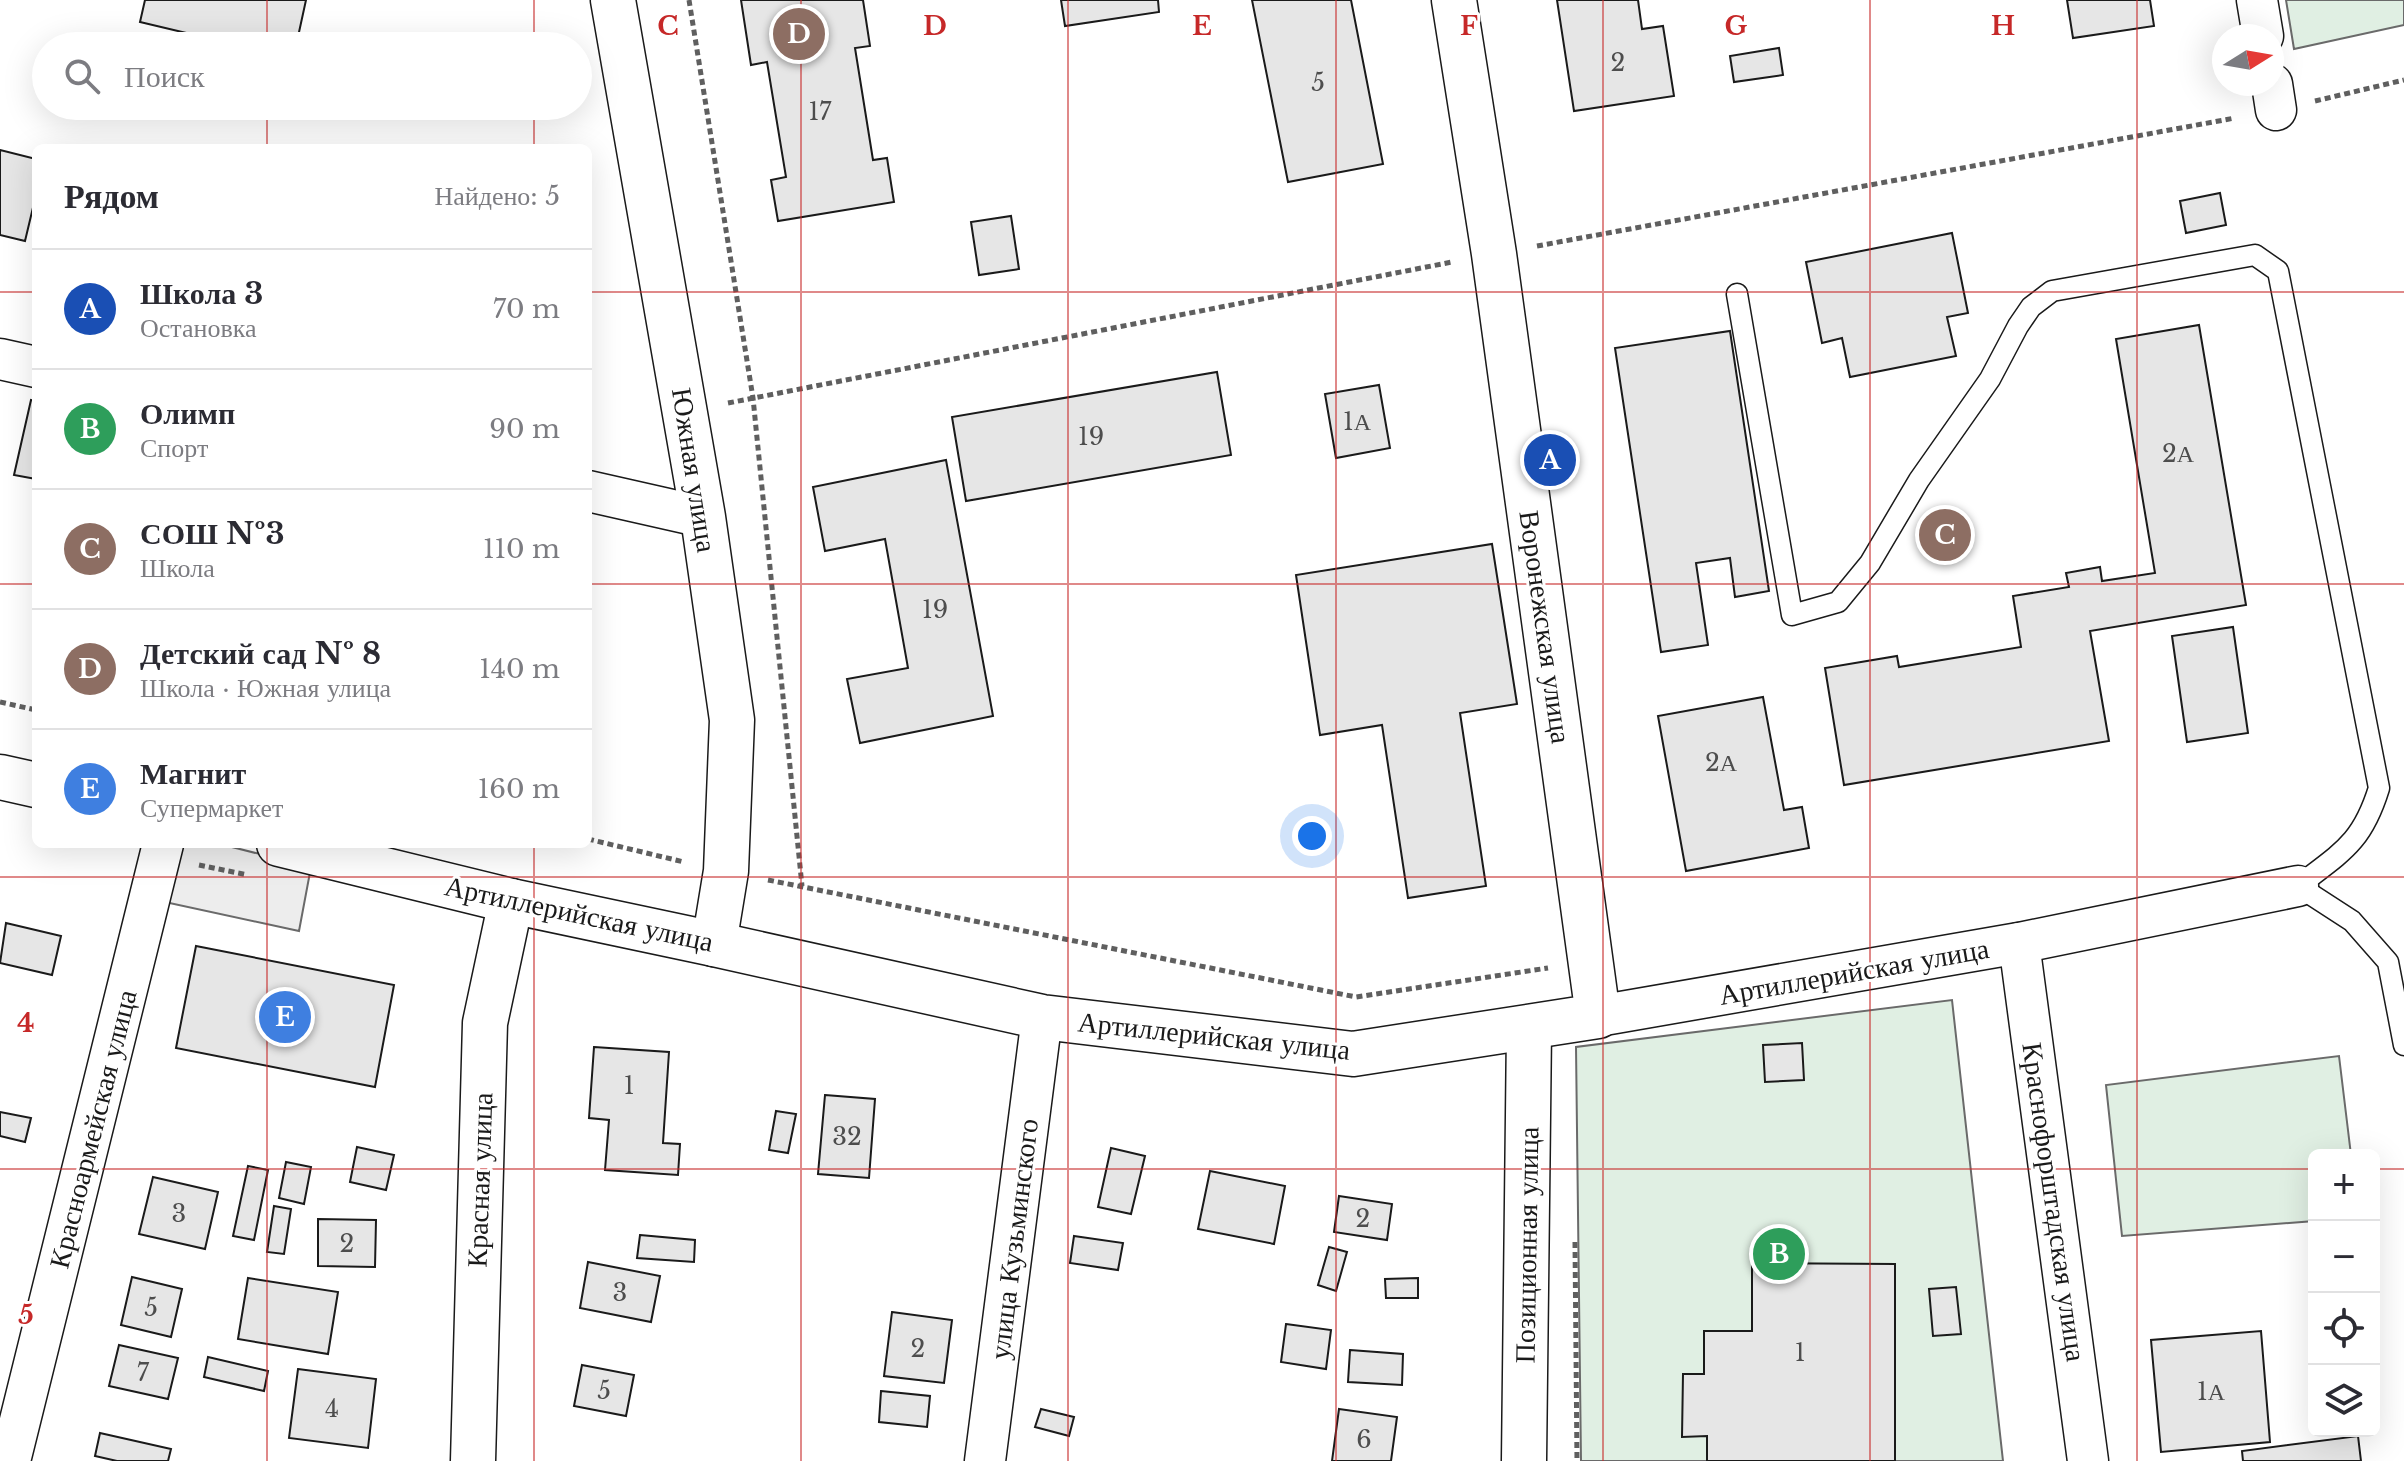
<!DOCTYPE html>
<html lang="ru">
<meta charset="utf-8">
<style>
body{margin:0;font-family:"Libre Baskerville",serif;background:#f7f7f7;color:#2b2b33}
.controls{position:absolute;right:24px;bottom:24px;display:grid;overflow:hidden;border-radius:12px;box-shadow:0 8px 32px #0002}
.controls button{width:72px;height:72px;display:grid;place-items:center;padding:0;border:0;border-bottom:2px solid #e1e1e2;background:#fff;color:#2b2b33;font:40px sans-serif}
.compass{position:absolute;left:2212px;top:24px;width:72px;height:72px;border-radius:50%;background:#fff;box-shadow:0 8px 32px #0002;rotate:79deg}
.you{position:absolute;left:1312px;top:836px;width:28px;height:28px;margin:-20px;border:6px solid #fff;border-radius:50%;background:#1a73e8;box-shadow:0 0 0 12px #1a73e833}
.badge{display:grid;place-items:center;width:52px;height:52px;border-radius:50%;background:#c62828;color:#fff;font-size:26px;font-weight:700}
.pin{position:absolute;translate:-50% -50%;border:4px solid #fff;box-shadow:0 2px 8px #0006}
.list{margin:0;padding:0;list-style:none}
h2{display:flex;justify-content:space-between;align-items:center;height:104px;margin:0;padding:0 32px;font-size:34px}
h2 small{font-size:26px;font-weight:400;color:#7c7c81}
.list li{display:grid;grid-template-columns:52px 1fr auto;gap:24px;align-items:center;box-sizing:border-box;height:120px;padding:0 32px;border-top:2px solid #e1e1e2}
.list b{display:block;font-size:30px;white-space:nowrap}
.list p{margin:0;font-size:26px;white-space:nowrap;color:#7c7c81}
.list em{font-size:26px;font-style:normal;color:#7c7c81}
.icon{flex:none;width:44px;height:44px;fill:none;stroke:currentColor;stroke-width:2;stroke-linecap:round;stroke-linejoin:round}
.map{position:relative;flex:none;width:2404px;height:1461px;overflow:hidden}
.search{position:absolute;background:#fff;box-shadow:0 8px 32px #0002;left:32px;top:32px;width:560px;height:88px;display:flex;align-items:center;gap:20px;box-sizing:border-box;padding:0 28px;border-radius:44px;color:#7c7c81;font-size:30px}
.panel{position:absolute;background:#fff;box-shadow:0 8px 32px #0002;left:32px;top:144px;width:560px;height:704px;border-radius:12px}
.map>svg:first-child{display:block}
</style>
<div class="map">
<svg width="2404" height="1461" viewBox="0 0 2404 1461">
<rect width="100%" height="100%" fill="#fff"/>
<!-- green -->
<g fill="#e0efe3" stroke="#6a6a6a" stroke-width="2">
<polygon points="2286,0 2404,0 2404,25 2294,49"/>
<polygon points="1952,1000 2003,1461 1581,1461 1576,1047"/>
<polygon points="2339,1056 2351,1155 2314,1155 2314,1221 2122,1236 2106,1085"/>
</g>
<!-- parking -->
<polygon fill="#ededed" stroke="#6a6a6a" stroke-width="2" points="164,844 220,844 311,867 299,931 151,899"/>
<!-- building -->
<g fill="#e6e6e6" stroke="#1a1a1a" stroke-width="2">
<polygon points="145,0 306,0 296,46 241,46 140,22"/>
<polygon points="741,0 863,0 870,46 855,48 873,160 887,158 894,202 778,221 771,180 786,177 767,62 751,65"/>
<polygon points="1061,0 1158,0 1159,12 1065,26"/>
<polygon points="1252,0 1351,0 1383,164 1288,182"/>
<polygon points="1557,0 1638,0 1642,29 1663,26 1674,96 1574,111"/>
<polygon points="2067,0 2150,0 2154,26 2073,38"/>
<polygon points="1779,48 1783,75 1734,82 1730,56"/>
<polygon points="0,150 36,159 36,195 25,241 0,235"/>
<polygon points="2220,193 2226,225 2186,233 2180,201"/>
<polygon points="1011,216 1019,269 979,275 971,222"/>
<polygon points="1952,233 1968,313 1947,317 1956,356 1850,377 1842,338 1822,343 1806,262"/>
<polygon points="2199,325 2246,605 2090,631 2109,741 1844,785 1825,668 1897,656 1899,667 2021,647 2013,596 2069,587 2066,573 2100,567 2102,581 2155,573 2116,339"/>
<polygon points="1730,331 1769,591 1735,597 1730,558 1696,563 1708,645 1661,652 1615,348"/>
<polygon points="1217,372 1231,455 966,501 952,417"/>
<polygon points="1379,385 1390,448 1336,458 1325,394"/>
<polygon points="31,400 36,401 36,479 14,475"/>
<polygon points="946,460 993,716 860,743 847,679 908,668 885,539 825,551 813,487"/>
<polygon points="1492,544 1517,704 1460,713 1486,886 1408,898 1382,725 1320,735 1296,575"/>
<polygon points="2233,627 2248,733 2187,742 2172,636"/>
<polygon points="1763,697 1784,810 1802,807 1809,848 1686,871 1658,716"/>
<polygon points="6,923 61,936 52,975 0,963"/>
<polygon points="196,946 394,985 375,1087 176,1048"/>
<polygon points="1802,1043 1804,1080 1765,1082 1763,1045"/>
<polygon points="594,1047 669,1052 663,1143 680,1144 678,1175 605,1170 609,1120 589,1118"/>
<polygon points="825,1095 875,1099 869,1178 818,1174"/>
<polygon points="776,1111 796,1114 788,1153 769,1150"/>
<polygon points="0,1112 31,1118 25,1142 0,1136"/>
<polygon points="357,1147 394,1155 386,1190 350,1182"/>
<polygon points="1111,1148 1145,1156 1131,1214 1098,1207"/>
<polygon points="286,1162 311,1167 304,1204 279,1198"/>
<polygon points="248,1166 268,1170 254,1240 233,1236"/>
<polygon points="1210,1171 1285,1186 1274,1244 1198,1229"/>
<polygon points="153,1177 218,1192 205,1249 139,1234"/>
<polygon points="1339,1196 1392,1204 1387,1240 1334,1232"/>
<polygon points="274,1206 291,1209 284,1254 267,1252"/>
<polygon points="318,1219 376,1220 375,1267 318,1266"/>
<polygon points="640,1235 695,1240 694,1262 637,1258"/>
<polygon points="1074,1236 1123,1243 1118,1270 1070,1263"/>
<polygon points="1329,1247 1347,1252 1336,1291 1318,1285"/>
<polygon points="588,1262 660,1276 651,1322 580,1308"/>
<polygon points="1752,1263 1895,1264 1895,1461 1707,1461 1707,1436 1682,1437 1683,1374 1704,1374 1704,1331 1752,1331"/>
<polygon points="132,1277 182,1289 171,1337 121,1325"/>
<polygon points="248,1278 338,1292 328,1354 238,1339"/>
<polygon points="1418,1278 1418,1298 1386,1298 1385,1279"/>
<polygon points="1956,1287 1961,1334 1933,1336 1929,1289"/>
<polygon points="892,1312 952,1320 944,1383 884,1376"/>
<polygon points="1286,1324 1331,1330 1326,1369 1281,1362"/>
<polygon points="2261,1331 2270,1442 2161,1452 2151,1340"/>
<polygon points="119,1345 178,1358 168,1399 109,1386"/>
<polygon points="1350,1350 1403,1354 1402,1385 1348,1382"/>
<polygon points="208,1357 268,1371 264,1391 204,1377"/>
<polygon points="582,1365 634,1375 626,1416 574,1406"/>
<polygon points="298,1369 376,1379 368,1448 289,1438"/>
<polygon points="881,1391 930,1396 927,1427 879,1422"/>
<polygon points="1041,1409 1074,1417 1069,1436 1035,1427"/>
<polygon points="1339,1409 1397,1417 1391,1461 1332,1461"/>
<polygon points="100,1433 171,1449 168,1461 117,1461 95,1456"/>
<polygon points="2358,1436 2361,1461 2243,1461 2242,1451"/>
</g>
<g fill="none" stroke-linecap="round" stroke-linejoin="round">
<defs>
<path id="service" d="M1737,294L1792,615L1838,602L1870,563L1919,480L1990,379L2018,326L2031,307L2052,291L2255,255L2278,271L2379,788C2362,843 2342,852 2298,886L2352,921L2388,962L2404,1045"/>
<g id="minor">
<polyline points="2257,0 2263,36"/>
<polyline points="2272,84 2276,110"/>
<polyline points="0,359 36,367"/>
<polyline points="588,491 703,517"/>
<polyline points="2019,943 2088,1461"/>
<polyline points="1598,1016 2019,943 2298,886"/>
<polyline points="10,1461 163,844"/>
<polyline points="985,1461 1042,1017"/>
</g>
<g id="tertiary">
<polyline points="714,944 1042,1017 1353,1054 1598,1016 1494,254 1454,0"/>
<polyline points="1524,1461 1529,1029"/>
</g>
<g id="secondary">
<polyline points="0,777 36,785"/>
<polyline points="279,844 511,901 714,944 726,871 732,720 703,517 613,0"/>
<polyline points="473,1461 485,1023 511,901"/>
</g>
</defs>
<!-- service casing -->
<use href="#service" stroke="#1a1a1a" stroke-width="23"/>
<!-- minor casing -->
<use href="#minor" stroke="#1a1a1a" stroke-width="43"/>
<!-- tertiary casing -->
<use href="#tertiary" stroke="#1a1a1a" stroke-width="47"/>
<!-- secondary casing -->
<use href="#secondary" stroke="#1a1a1a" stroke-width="47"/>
<!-- path -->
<g stroke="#5f5f5f" stroke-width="5" stroke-dasharray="6 4" stroke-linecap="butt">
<polyline points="689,0 753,398 802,886"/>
<polyline points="2315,101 2404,80"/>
<polyline points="1537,246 2235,118"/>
<polyline points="728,403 1452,262"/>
<polyline points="0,702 36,710"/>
<polyline points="588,839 684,862"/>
<polyline points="199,865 248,875"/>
<polyline points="768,880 1356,997 1548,968"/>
<polyline points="1575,1242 1577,1461"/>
</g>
<!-- service -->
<use href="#service" stroke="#fff" stroke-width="20"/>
<!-- minor -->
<use href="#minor" stroke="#fff" stroke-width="40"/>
<!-- tertiary -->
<use href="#tertiary" stroke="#fff" stroke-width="44"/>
<!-- secondary -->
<use href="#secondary" stroke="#fff" stroke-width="44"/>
</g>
<!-- grid -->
<path fill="none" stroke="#c62828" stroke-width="2" stroke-opacity="0.55" d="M267,0V46M534,0V46M801,0V1461M1068,0V1461M1336,0V1461M1603,0V1461M1870,0V1461M2137,0V1461M267,106V148M534,106V148M0,292H36M588,292H2404M0,584H36M588,584H2404M267,844V1461M534,844V1461M0,877H2404M0,1169H2314M2374,1169H2404"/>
<g text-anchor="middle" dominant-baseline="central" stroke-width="6" stroke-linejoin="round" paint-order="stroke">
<!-- number labels -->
<g font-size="24" fill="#4d4d4d">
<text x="1618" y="62">2</text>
<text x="1318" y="82">5</text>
<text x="820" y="111">17</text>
<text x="1357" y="421">1А</text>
<text x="1091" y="436">19</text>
<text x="2178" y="453">2А</text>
<text x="935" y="609">19</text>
<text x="1721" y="762">2А</text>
<text x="629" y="1085">1</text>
<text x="847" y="1136">32</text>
<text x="179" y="1213">3</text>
<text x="1363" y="1218">2</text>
<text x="347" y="1243">2</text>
<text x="620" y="1292">3</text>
<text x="151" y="1307">5</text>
<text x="918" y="1348">2</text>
<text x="1800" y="1352">1</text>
<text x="143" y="1372">7</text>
<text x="604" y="1390">5</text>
<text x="2211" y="1391">1А</text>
<text x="332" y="1408">4</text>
<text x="1364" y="1439">6</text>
</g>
<!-- street labels -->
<g font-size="28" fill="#1a1a1a" stroke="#fff">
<text transform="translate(694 470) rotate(81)">Южная улица</text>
<text transform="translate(1545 627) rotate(82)">Воронежская улица</text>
<text transform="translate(579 914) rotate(12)">Артиллерийская улица</text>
<text transform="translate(1854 972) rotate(-10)">Артиллерийская улица</text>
<text transform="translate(1214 1036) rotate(6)">Артиллерийская улица</text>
<text transform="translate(93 1129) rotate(-76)">Красноармейская улица</text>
<text transform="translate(480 1180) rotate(-88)">Красная улица</text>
<text transform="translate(2054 1202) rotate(82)">Краснофорштадская улица</text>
<text transform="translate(1014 1239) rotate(-83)">улица Кузьминского</text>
<text transform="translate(1527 1245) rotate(-89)">Позиционная улица</text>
</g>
</g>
<g font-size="26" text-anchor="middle" font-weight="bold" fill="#c62828" stroke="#fff" stroke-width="6" stroke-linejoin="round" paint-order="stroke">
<text x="668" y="35">C</text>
<text x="935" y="35">D</text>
<text x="1202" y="35">E</text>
<text x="1469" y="35">F</text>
<text x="1736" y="35">G</text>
<text x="2003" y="35">H</text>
<text x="26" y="1032">4</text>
<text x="26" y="1324">5</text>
</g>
</svg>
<div class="controls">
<button>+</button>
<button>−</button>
<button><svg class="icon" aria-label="locate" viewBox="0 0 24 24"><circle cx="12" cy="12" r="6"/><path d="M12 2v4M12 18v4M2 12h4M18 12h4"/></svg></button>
<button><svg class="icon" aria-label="layers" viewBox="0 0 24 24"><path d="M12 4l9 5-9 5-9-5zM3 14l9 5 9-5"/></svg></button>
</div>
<svg class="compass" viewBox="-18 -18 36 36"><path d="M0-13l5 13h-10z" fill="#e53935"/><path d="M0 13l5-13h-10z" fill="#7c7c81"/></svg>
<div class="you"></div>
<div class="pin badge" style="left:1550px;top:460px;background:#1a4fb4">A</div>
<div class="pin badge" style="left:1779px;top:1254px;background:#2e9e5b">B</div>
<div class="pin badge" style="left:1945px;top:535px;background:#8d6e63">C</div>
<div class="pin badge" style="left:799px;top:34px;background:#8d6e63">D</div>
<div class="pin badge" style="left:285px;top:1017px;background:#3f7fe0">E</div>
<div class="search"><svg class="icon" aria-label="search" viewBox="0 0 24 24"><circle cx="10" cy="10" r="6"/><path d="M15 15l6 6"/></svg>Поиск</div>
<section class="panel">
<h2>Рядом<small>Найдено: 5</small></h2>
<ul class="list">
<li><span class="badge" style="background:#1a4fb4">A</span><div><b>Школа 3</b><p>Остановка</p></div><em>70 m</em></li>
<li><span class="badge" style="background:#2e9e5b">B</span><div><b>Олимп</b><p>Спорт</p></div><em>90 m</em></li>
<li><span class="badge" style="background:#8d6e63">C</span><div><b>СОШ №3</b><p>Школа</p></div><em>110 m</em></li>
<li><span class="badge" style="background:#8d6e63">D</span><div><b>Детский сад № 8</b><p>Школа · Южная улица</p></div><em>140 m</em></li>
<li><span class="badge" style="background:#3f7fe0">E</span><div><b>Магнит</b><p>Супермаркет</p></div><em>160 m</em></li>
</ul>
</section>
</div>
